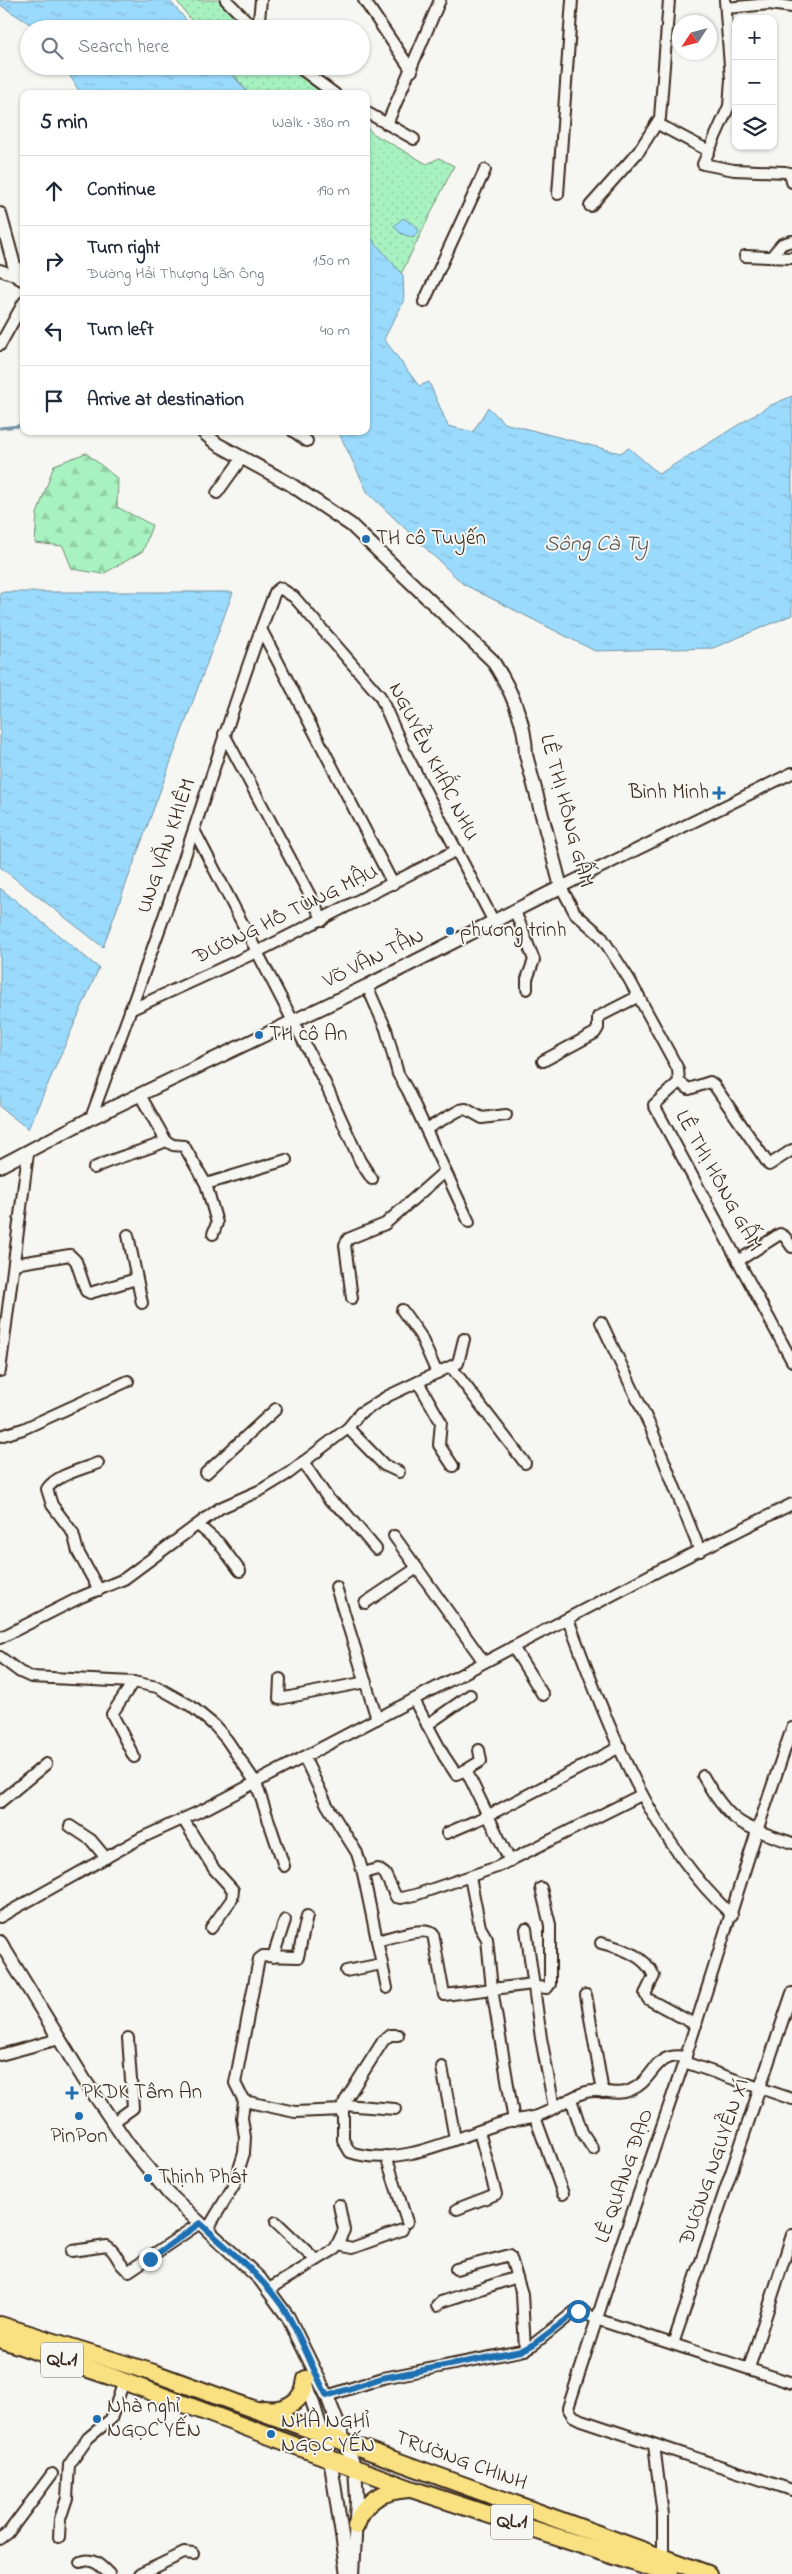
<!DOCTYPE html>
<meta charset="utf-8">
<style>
body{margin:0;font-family:"Indie Flower",sans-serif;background:#f2f2f3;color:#1f2937}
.controls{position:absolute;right:15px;top:15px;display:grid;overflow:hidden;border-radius:10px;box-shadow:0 1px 4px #0004}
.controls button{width:45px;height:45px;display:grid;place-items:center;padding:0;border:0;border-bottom:1px solid #e0e1e3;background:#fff;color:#1f2937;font:25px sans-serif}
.compass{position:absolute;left:672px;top:15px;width:45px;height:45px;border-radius:50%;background:#fff;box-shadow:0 1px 4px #0004;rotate:234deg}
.stop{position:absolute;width:15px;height:15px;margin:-11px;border:4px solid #1f6fb2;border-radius:50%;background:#fff}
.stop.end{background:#1f6fb2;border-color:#fff;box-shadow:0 1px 5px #0008}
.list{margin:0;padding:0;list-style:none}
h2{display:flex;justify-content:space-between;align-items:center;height:65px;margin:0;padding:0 20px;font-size:21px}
h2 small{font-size:16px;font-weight:400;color:#747a83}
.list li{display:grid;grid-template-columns:32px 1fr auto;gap:15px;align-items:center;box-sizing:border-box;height:70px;padding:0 20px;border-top:1px solid #e0e1e3}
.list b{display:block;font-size:19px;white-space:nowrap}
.list p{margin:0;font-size:16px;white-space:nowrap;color:#747a83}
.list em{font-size:16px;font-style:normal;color:#747a83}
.icon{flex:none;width:28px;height:28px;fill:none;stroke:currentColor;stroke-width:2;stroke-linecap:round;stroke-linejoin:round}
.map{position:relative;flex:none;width:792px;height:2574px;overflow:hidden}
.search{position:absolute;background:#fff;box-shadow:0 1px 4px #0004;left:20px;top:20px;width:350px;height:55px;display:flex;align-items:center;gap:12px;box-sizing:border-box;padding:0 18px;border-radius:28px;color:#747a83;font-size:19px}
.panel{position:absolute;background:#fff;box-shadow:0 1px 4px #0004;left:20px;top:90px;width:350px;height:345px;border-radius:10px}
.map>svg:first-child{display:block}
</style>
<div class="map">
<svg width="792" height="2574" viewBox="0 0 792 2574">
<defs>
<pattern id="grass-dots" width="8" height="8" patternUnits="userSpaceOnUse" patternTransform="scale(1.25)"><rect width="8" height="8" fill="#a8f2c1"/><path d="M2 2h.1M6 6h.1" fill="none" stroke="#92d0a5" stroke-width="1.8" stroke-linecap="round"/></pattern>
<pattern id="forest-firs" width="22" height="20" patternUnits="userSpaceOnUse" patternTransform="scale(1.25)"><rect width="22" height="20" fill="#a8f2c1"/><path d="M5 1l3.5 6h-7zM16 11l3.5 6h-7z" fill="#92d0a5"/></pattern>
<pattern id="water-ripples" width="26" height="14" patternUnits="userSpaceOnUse" patternTransform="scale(1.25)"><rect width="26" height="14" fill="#9adafc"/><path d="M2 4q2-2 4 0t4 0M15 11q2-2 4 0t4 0" fill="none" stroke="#86bbd8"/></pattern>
</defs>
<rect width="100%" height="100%" fill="#f6f6f2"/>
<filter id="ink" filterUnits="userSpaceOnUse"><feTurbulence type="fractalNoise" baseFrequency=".02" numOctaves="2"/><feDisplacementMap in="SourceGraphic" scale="10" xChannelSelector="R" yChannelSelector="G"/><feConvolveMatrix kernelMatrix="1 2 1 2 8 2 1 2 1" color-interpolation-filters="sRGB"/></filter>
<g filter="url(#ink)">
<!-- grass -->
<g fill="url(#grass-dots)" stroke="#728e70">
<polygon points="176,0 218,0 246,29 198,29"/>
<polygon points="227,66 287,66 324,94 249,94"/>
<polygon points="366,126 372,133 427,164 439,158 454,166 401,274 366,232"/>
</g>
<!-- forest -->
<polygon fill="url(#forest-firs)" stroke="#728e70" points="86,453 118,479 117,507 152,525 143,551 103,574 72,569 63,546 35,543 37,514 54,465"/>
<!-- water -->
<g fill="url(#water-ripples)" stroke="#7494a3">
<polygon points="0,0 169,0 194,29 38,29 0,5"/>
<polygon points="64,66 225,66 249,94 81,94"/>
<polygon points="403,218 415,225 419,231 413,238 400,233 394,226"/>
<polygon points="366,232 403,275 404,301 384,339 419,386 429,382 448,426 473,432 488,407 504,423 620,453 629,448 659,474 769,406 792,396 792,615 713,648 595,651 463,584 368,493 338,431 366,431"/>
<polygon points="0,592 233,592 103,947 0,867"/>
<polygon points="0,888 99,968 28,1129 0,1107"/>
</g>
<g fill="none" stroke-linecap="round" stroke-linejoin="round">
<!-- stream -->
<polyline stroke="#7494a3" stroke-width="3" points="0,428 19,426 24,419"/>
<defs>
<g id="minor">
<polyline points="226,0 255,29"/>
<polyline points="364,0 412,71"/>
<polyline points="725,0 731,79 729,106 703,164 734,170 785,172 790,173 792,182"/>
<polyline points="726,8 769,4 792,7"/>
<polyline points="258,29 261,0"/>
<polyline points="297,66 335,94"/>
<polyline points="366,112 414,139"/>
<polyline points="387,124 440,0"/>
<polyline points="658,124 709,151"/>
<polyline points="558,194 572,0"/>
<polyline points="590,206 639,151 660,118 669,0"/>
<polyline points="745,256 792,258"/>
<polyline points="771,257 782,244 792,241"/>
<polyline points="0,270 17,276"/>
<polyline points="424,302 485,170"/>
<polyline points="0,345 24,302"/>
<polyline points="293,431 307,441"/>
<polyline points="217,493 242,458"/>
<polyline points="261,629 393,884"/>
<polyline points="224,734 323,920"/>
<polyline points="792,773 561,887 575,913 601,936 629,979 678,1069 679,1082 654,1105 792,1361"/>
<polyline points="194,830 325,1083 360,1161 372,1179"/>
<polyline points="515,911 534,960 527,979 527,989"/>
<polyline points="367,986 386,1029 398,1074 408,1091 469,1222"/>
<polyline points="130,1010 259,951 457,850"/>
<polyline points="543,1061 595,1033 598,1028 598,1017 639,996"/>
<polyline points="679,1082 689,1089 710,1082 714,1085 769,1165 792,1150"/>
<polyline points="140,1095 166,1141 173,1145 184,1146 206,1184 286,1160"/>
<path d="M91,1118C126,1022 162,926 194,829C221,749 244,670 275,592L280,588L294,597L380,696L404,750L494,922"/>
<polyline points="426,1129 460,1110 466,1109 482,1118 506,1115"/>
<path d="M94,1168C117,1156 143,1152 166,1141"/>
<polyline points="206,1184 217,1223 213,1234"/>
<polyline points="128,1235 142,1303"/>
<polyline points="738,1261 780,1234 785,1237 792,1247"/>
<polyline points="14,1264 70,1255 76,1261 86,1291 90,1293 136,1279"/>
<polyline points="352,1298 345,1245 348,1239 385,1224 444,1172"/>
<polyline points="402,1310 420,1335 437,1373"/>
<polyline points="601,1322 651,1428 700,1551"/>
<polyline points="452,1368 525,1463"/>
<polyline points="0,1371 28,1153"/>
<polyline points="418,1382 441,1422 439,1445 453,1466"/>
<polyline points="348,1428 384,1465 399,1472"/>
<polyline points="0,1436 23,1429 128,1381"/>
<polyline points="303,1462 329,1500 344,1511 376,1549"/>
<path d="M98,1463C83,1469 56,1475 47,1489L52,1505L73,1533L78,1552L99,1590"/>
<polyline points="206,1473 276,1409"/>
<polyline points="199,1526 219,1543 240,1571"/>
<polyline points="394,1536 417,1568"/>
<polyline points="336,1587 377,1719"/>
<polyline points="365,1603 417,1568 484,1662"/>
<path d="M568,1619C607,1723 648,1838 732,1915"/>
<polyline points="0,1638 81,1597 124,1579 220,1508 261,1490 289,1473 348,1428 360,1413 388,1396 458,1363 464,1339"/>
<polyline points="513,1647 543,1695"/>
<polyline points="0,1657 20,1672 31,1677 133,1682 157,1687 191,1706 215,1726 227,1740 256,1783 284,1866"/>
<polyline points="280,1679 279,1699 366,1682"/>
<polyline points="133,1682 112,1714 134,1757"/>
<polyline points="414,1700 444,1756 456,1774 466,1770 510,1861"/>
<polyline points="427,1725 470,1695"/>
<polyline points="792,1728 757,1831 684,2062 615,2263 568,2408 573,2416 581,2420 792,2490"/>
<polyline points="304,1757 327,1805 357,1853 363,1873"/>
<polyline points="466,1770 481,1761 479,1750"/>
<path d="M703,1776C731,1825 741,1825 792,1843"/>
<polyline points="0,1802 46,1764"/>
<polyline points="183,1819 214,1869 233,1890 232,1899 211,1928"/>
<polyline points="70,1826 91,1840 106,1858"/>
<polyline points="447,1833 487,1816 620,1747"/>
<polyline points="470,1877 480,1927 487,1939 492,1989 514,2121"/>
<polyline points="0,1917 141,1838 207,1808 656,1572 792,1504"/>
<polyline points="526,1929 541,2038 554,2107"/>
<path d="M377,1941C390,1938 422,1926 433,1934L444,1995L533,1984"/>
<path d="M601,1943C621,1948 645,1955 654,1976L645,1994L648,1999L696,2025"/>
<polyline points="273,1957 285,1920"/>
<polyline points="346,1971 382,1964"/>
<polyline points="536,1987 547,1988 550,1984 550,1925 541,1888"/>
<polyline points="387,1988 363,1873 378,1869 385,1874 396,1897 401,1898 415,1895 497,1867 641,1795"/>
<polyline points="586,1995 603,2092"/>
<polyline points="0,2055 59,2039"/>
<polyline points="684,2062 792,2099"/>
<polyline points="442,2067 455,2139"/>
<polyline points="571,2099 582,2132 593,2149"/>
<path d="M244,2101L295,2112L343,2110V2140L350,2152C400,2169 458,2136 505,2122C517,2119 531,2119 542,2114C557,2108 571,2096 586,2092C602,2088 616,2097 631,2090C656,2079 653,2051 686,2057"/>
<polyline points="344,2105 395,2109"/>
<polyline points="343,2110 345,2101 383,2041 390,2035 398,2035"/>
<polyline points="535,2117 563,2194"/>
<polyline points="112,2123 133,2108 128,2038"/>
<polyline points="386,2156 407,2222"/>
<polyline points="457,2209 496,2194 479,2131"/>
<polyline points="276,2222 316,2260"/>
<polyline points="207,2230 234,2185 244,2153 245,2137 242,2118 244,2101 235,2083 259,1959 263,1956 298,1957 307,1916"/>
<polyline points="338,2245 352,2248 402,2230"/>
<path d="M72,2251L107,2246C117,2251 118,2266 129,2271L200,2223"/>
<polyline points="456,2269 510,2255 522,2294 525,2350"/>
<polyline points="269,2289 335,2249 344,2230 339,2205"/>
<polyline points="437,2306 441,2302 517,2277"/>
<polyline points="673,2344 792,1993"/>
<polyline points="749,2368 792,2235"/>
<polyline points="327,2396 383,2378 521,2351 534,2344 574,2312 580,2310 596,2319 792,2383"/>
<polyline points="654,2445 663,2516 663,2558"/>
<polyline points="59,2537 60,2519 67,2498 69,2465 88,2438 111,2419 124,2381"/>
<polyline points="0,2539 8,2533 52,2474"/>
<path d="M81,2562C93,2557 101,2566 109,2574"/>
<polyline points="140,2574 184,2553 193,2554"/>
</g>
<g id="tertiary">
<polyline points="0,214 17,276 24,280"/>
<path d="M0,1166L91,1118L367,986L561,887L526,755C526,723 510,687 492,660L351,525L290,484L217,444L202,431"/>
<polyline points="0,1942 85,2081 128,2144 169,2194 260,2279 288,2317 327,2396 355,2468 357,2500 353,2574"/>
<polyline points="305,2378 330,2458 348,2574"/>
</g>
<g id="trunk">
<polyline points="0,2325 154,2373 708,2574"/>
<polyline points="0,2339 112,2377 411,2489 669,2574"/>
<path d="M263,2409C285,2412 304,2402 306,2379"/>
<path d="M356,2526C365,2499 382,2491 409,2489"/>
</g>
</defs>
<!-- minor casing -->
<use href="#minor" stroke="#3b2a1e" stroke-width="14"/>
<!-- tertiary casing -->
<use href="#tertiary" stroke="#3b2a1e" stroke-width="16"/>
<!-- trunk casing -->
<use href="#trunk" stroke="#3b2a1e" stroke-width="20"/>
<!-- minor -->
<use href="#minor" stroke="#f6f6f2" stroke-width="10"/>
<!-- tertiary -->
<use href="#tertiary" stroke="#f6f6f2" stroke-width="12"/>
<!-- trunk -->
<use href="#trunk" stroke="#f9e181" stroke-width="16"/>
</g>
</g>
<g fill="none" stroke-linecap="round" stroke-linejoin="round" filter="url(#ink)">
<!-- route -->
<path stroke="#1f6fb2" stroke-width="6" d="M150,2259L200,2223C228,2250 259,2273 282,2306C300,2332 311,2367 327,2396L382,2378L521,2351L534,2344L578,2311"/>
</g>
<!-- markers -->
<g fill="#1f6fb2" stroke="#f6f6f2" stroke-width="2">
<circle cx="366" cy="539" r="5"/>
<path d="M716.5 785.5h5v5h5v5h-5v5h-5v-5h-5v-5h5z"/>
<circle cx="450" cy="931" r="5"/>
<circle cx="259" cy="1035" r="5"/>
<path d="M69.5 2085.5h5v5h5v5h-5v5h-5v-5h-5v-5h5z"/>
<circle cx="79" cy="2116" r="5"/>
<circle cx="148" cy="2178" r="5"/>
<circle cx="97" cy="2419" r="5"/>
<circle cx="271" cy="2434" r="5"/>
</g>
<g text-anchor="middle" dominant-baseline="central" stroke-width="4" stroke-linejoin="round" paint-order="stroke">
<!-- shield labels -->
<g fill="#f6f6f2" stroke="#73675e" stroke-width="1">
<rect x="41" y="2342.5" width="42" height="35" rx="4"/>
<rect x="491" y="2504.5" width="42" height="35" rx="4"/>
</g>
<g font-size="20" font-weight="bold" fill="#3b2a1e">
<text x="62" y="2360">QL.1</text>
<text x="512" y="2522">QL.1</text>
</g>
<!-- poi labels -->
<g font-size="21" fill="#3b2a1e" stroke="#f6f6f2" text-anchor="start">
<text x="376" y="539">TH cô Tuyến</text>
<text x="709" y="793" text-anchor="end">Bình Minh</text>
<text x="460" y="931">phương trinh</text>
<text x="269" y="1035">TH cô An</text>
<text x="82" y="2093">PKDK Tâm An</text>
<text x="79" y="2137" text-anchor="middle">PinPon</text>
<text x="158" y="2178">Thịnh Phát</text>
<text x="107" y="2407">Nhà nghỉ<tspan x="107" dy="24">NGỌC YẾN</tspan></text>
<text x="281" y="2422">NHÀ NGHỈ<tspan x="281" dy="24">NGỌC YẾN</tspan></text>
</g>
<!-- street labels -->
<g font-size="21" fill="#3b2a1e" stroke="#f6f6f2">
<text transform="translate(433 762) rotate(63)">NGUYỄN KHẮC NHU</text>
<text transform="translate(566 811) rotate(75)">LÊ THỊ HỒNG GẤM</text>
<text transform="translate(167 846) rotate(-71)">UNG VĂN KHIÊM</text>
<text transform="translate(286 915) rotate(-26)">ĐƯỜNG HỒ TÙNG MẬU</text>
<text transform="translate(374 959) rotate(-26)">VÕ VĂN TẦN</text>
<text transform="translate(718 1181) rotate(61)">LÊ THỊ HỒNG GẤM</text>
<text transform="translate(715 2162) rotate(-71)">ĐƯỜNG NGUYỄN XÍ</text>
<text transform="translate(625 2176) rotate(-71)">LÊ QUANG ĐẠO</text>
<text transform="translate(461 2461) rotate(20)">TRƯỜNG CHINH</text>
</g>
<!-- water labels -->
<g font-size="22" font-style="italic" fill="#535656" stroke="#f6f6f2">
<text x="596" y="545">Sông Cà Ty</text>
</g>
</g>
</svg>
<div class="controls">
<button>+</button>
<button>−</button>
<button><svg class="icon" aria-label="layers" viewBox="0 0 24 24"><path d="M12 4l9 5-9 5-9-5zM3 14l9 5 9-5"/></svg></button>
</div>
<svg class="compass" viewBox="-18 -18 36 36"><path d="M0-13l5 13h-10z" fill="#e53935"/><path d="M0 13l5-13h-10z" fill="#747a83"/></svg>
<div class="stop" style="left:578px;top:2311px"></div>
<div class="stop end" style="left:150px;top:2259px"></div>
<div class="search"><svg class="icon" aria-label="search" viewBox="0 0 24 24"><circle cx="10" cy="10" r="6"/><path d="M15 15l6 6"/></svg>Search here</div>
<section class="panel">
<h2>5 min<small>Walk · 380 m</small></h2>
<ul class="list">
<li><svg class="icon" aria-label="ahead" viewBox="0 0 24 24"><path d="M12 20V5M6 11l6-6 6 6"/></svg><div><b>Continue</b></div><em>190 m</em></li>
<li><svg class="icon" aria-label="right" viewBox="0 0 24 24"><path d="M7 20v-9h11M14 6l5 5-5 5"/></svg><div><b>Turn right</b><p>Đường Hải Thượng Lãn Ông</p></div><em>150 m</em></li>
<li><svg class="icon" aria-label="left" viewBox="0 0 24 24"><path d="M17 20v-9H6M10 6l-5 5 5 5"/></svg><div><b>Turn left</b></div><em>40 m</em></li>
<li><svg class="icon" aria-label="arrive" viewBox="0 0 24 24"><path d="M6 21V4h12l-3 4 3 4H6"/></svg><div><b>Arrive at destination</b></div></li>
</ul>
</section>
</div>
